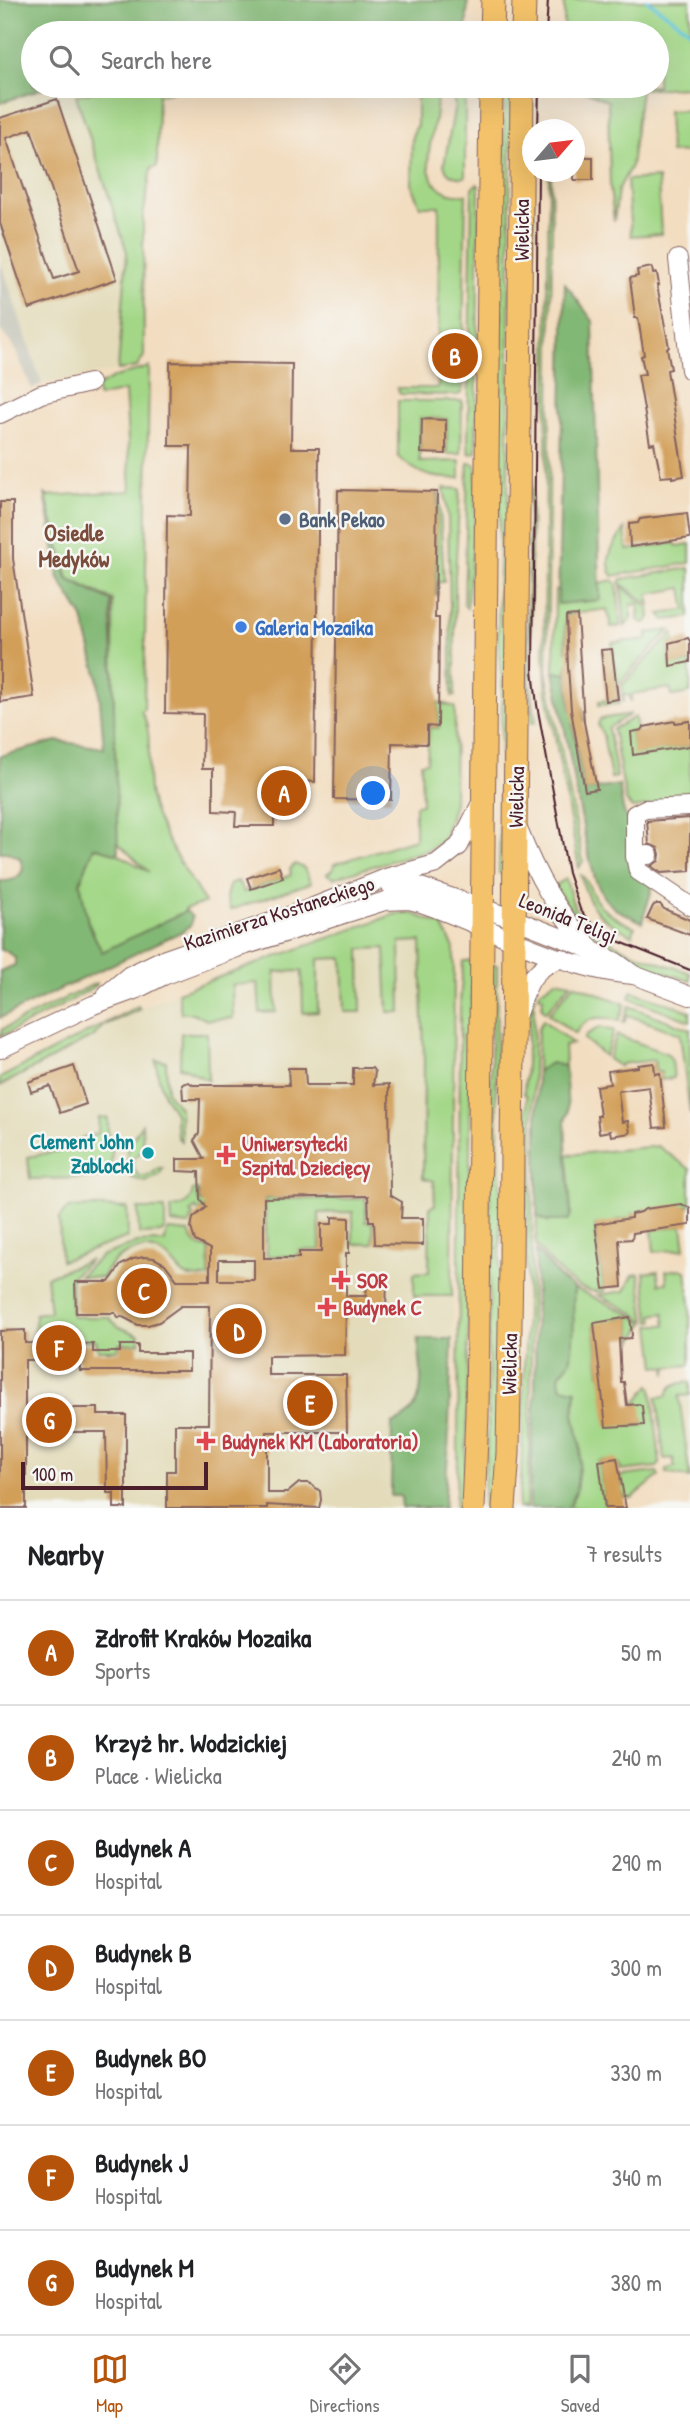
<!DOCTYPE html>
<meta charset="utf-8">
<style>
body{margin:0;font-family:"Patrick Hand",sans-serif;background:#f6f6f6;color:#202124}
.compass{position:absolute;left:522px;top:119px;width:63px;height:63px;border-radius:50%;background:#fff;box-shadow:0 7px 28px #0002;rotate:62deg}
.scale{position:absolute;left:21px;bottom:18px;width:187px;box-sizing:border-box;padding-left:7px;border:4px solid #4a1f2b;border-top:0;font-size:19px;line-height:24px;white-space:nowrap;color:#4a1f2b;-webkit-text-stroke:5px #f6f6f2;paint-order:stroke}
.you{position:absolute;left:374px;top:794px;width:24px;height:24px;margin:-18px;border:5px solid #fff;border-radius:50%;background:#1a73e8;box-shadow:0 0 0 10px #1a73e833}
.badge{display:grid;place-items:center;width:46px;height:46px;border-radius:50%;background:#b45309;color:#fff;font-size:23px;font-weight:700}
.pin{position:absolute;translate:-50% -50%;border:4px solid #fff;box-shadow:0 2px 7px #0006}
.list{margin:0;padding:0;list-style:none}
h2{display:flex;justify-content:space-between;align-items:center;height:91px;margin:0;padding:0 28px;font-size:30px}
h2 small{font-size:23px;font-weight:400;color:#757577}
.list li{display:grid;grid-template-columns:46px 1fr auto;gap:21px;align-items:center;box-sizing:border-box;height:105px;padding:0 28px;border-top:2px solid #e0e0e0}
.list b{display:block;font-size:26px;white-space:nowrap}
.list p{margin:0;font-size:23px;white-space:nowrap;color:#757577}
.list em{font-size:23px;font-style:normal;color:#757577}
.icon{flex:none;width:38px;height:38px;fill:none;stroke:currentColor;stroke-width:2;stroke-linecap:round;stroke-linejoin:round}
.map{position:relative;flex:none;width:690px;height:1508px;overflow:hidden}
.search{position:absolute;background:#fff;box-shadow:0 7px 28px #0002;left:21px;right:21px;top:21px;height:77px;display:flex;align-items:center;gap:18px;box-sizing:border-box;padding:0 24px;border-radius:38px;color:#757577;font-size:26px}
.sheet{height:826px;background:#fff}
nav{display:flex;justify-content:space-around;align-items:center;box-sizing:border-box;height:98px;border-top:2px solid #e0e0e0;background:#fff;font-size:19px;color:#757577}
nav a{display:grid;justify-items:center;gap:4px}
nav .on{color:#b45309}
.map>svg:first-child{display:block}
</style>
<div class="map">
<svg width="690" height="1508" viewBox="0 0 690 1508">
<rect width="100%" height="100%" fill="#f6f6f2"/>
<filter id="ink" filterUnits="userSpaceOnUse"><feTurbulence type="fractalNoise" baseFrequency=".0143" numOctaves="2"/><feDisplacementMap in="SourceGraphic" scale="14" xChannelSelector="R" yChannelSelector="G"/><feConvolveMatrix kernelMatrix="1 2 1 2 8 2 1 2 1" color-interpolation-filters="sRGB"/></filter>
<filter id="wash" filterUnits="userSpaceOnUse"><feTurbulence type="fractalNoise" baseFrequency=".00686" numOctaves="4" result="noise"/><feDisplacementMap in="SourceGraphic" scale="28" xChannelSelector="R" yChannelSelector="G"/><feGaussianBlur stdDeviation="1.57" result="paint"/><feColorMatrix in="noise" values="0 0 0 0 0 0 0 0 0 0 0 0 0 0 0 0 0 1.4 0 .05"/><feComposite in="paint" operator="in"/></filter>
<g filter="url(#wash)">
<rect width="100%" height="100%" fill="#f2ddc0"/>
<!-- built -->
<g fill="#e3dbba">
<polygon points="49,86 73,86 127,252 118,370 42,384 0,260 0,103"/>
<polygon points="418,917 444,928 455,947 453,1339 451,1451 445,1508 0,1508 0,1086 94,1036 103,1026 156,1001 189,989"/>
<polygon points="690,1395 690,1474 688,1474 679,1396"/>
</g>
<!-- industrial -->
<polygon fill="#c6c5b8" points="0,260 42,384 32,389 14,347 0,330"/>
<!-- green -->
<g fill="#a3d787" stroke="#767b59" stroke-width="2">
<polygon points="564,0 690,0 690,87 641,89 631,166 618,190 614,222 610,187 608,101 574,86 657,86 657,33 564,33"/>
<polygon points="123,86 191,86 158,95 157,167 151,168 143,217 144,356 137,367 118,370 127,252 76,95"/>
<path d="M417,86C465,86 405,162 440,188C448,194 456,195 466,194L462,393L458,395L400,394L397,388H438L439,206H420L411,185L412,136L417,125Z"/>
<path d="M448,86H465V177C455,178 447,175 444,165L455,105Z"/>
<polygon points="505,86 511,86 505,875 499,873 502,685 498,643"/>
<polygon points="690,110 690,152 670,153 668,111"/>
<polygon points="533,172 534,172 530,682 536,722 531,723 531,702 527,678"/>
<polygon points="549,172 551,172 552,232 547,676 583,861 579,868 547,693 544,657"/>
<polygon points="658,178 661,234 631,236 627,180"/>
<polygon points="477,184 479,186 476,452 471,454 469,452 468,443 472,188"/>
<path d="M149,367L144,709L141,711C156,736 144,769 150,797C158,833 187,872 205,903L185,909L186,911L102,953L88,923L80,882L94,847L118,854L149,872L115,840L113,600L68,578L46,496L131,491L125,391L98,397L97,387L115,377Z"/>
<path d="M398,401H462L461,454H447V419L420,418V462L460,461V478C432,479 421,476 398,457Z"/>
<polygon points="468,463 473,463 476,467 475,518 467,608 464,605"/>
<polygon points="444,488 460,489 455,577 455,696 452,696 448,518"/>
<polygon points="437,492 439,493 444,582 438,582 438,595 436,595"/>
<path d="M625,529L627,550L675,543L677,546L690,544V563L613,576C602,559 615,542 625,529Z"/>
<polygon points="690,568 690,617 665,620 660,614 686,610 682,588 648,594 650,605 620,583 622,579"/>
<polygon points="613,580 617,584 621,626 611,627 607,609 565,615 566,650 578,650 579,662 567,663 567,674 554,672 555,590 558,590 558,604 600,600 600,583"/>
<polygon points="621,586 649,608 650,617 647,622 643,623 638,620 639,604 631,605 631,619 625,626"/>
<polygon points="670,630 618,684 619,704 599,705 599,701 618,699 612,643 647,639 647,633"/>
<polygon points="673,633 674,642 669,643 670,665 690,663 690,693 672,696 670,688 632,694 631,702 629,695 624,695 623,703 622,685"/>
<polygon points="438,702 455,707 454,803 443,840 427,850 333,878 327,874 333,869 334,864 415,839 415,805 422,804 421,763 427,762 429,728 439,728"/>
<polygon points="631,714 608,728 617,777 611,778 603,735 598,725 600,719"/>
<polygon points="635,717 637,731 631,732 634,754 690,746 690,801 632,808 626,801 613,729"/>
<polygon points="295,864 304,868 311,883 230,910 226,897 229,885 238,881 244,892 291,875 290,869"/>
<path d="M581,875C589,880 590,892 596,900C605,913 620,921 635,927L632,935C601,920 588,909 581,875Z"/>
<path d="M566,879C569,889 571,901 576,910C597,946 653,959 690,973V981C671,974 651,969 633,960C599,945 574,917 554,886Z"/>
<polygon points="395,914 414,914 442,925 454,948 452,1296 414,1296 414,1273 429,1272 430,1207 435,1205 434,1181 423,1178 424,1061 421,941 400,942 401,1012 388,1012 385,948 360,949 361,1012 345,1012 343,958 318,959 318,1012 303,1013 302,971 275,972 276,1012 260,1013 258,983 232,985 233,1018 207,1020 193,1013 181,1013 178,992"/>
<polygon points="463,961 472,961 467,1437 462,1508 455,1508 458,1456 460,1004"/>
<polygon points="492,964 497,965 496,1092 501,1195 497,1448 494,1508 483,1508 488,1426"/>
<polygon points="556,980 571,983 546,1012 542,1008 543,997 539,996 540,991"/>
<polygon points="96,983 97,985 69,1002 0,1037 3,1029"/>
<path d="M574,984L625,1004L619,1021C600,1015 586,1016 575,1034L549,1014Z"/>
<polygon points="534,989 530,1449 526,1508 518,1508 521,1481 527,1280 527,1096 524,1094 531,991"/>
<polygon points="632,991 690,1011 690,1021 630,998"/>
<polygon points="138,1006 140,1009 103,1026 94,1036 0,1086 0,1078"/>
<polygon points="629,1006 690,1029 690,1114 680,1034 628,1015 624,1023 623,1023"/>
<polygon points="543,1020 573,1044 564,1045 565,1066 551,1063 537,1071 538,1029"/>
<polygon points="600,1027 614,1031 605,1056 584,1039 586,1035"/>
<path d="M181,1033H207L208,1080C197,1077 190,1068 180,1067Z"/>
<polygon points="617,1035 668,1054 672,1061 674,1078 662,1080 661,1072 656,1072 654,1060 621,1064 620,1067 608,1059"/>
<polygon points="156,1060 166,1061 167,1092 180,1109 181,1141 177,1137 175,1113 164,1095 158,1075"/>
<polygon points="99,1118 108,1118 108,1144 112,1147 111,1172 99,1178 30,1179 28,1157 68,1149 69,1143 98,1133"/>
<path d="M142,1124L143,1151L133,1158C131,1165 134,1170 139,1176C148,1177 152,1175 158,1168H163L159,1175L146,1182L132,1178L127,1168V1141L132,1140Z"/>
<path d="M658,1146L690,1169V1206L649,1210L645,1209L642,1212L631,1214V1218L617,1220V1228L612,1223L595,1225L604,1291C575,1296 553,1265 536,1245L537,1216L547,1221L571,1214L567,1155Z"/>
<path d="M193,1190H198L200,1202L208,1203V1207L197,1211L196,1208L190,1213L193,1215L189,1225L172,1223L171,1208C182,1208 192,1202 193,1190Z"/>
<polygon points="265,1199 366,1199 366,1222 373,1223 373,1244 353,1244 353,1212 319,1213 320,1250 299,1250 298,1256 267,1256"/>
<polygon points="99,1207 127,1208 128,1237 61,1261 59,1218 68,1208"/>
<polygon points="138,1209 165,1209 165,1229 161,1233 139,1234"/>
<polygon points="682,1226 685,1249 654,1252 652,1230"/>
<path d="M169,1230L189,1232C192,1242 198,1248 209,1248V1278C202,1278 193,1278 186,1276C178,1272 174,1261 166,1256C142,1239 113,1255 102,1278L79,1276L101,1256L138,1243L165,1242L166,1234Z"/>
<polygon points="90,1260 71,1277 72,1317 108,1317 119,1327 139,1335 139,1343 119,1344 118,1350 98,1350 96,1340 35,1341 35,1314 50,1312 46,1277"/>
<polygon points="680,1269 686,1271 690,1304 690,1365 668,1367 667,1374 666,1367 656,1366 651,1325 666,1325 664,1313 653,1315 654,1321 650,1321 644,1273 658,1271 659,1284 667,1283 666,1271"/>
<polygon points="639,1274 646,1322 634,1313 598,1295 625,1291 633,1275"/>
<path d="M574,1288L634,1316L644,1324L633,1341L630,1317L615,1319V1327L594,1324L600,1375L627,1418L628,1426L644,1425L639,1404H635L650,1385L652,1388L660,1464L657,1467L621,1471L620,1464L606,1460L599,1461L605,1508H569L576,1491L581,1450L574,1414L576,1391L561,1387C558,1378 558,1374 565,1369Z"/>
<path d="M690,1382V1395L679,1396L690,1478L666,1473V1469L675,1467L673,1458L664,1459L657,1397L667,1396C670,1383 678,1383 690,1382Z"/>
<polygon points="657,1472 659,1476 632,1498 625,1498 624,1493 621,1493 621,1488 623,1487 620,1476"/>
</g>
<!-- forest -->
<g fill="#82b874" stroke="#666c50" stroke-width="2">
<polygon points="0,0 468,0 466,33 33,33 33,86 49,86 0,103"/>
<polygon points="565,283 593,321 600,600 558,604"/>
<path d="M45,493L67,579L111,601L118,854L94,847L80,882L88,923L102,952L186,911L192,917L191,925L183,931L0,1018V971L15,965V958L6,951L0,950V881C12,881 18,880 23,869L20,858L7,852H0V756L57,741L104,748L98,678L83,618L59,579Z"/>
<polygon points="554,672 567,674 571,710 583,708 585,721 573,724 584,791 619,785 623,809 653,886 642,922 615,909 604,898 595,879 587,848"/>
<polygon points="551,1063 565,1066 568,1112 565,1121 566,1144 571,1214 568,1221 547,1221 537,1216 537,1071"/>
<path d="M536,1250L561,1279L574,1288C572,1311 576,1335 571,1357C568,1372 554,1369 561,1387L576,1390L574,1414L581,1450L576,1491L569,1508H529L535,1394Z"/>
<path d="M418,1339H452L448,1452L444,1508H402L401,1496H391L392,1424C430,1411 421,1371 418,1339Z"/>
</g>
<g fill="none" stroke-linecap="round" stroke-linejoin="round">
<!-- stream -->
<polyline stroke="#5ec4dc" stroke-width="3.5" points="647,0 690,31"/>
</g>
<g id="blocks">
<!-- building -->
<g fill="#d29f59" fill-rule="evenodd">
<path d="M57,99L117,279L29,309L0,223V118ZM31,129L79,271L54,279L6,138Z"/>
<polygon points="575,157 593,157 593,180 574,180"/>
<polygon points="652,267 653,274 657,273 659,285 657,285 669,347 667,348 671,369 667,370 684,476 672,478 672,476 661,477 654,443 650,444 638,375 645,374 641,356 644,355 639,324 638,318 635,318 630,278 638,276 637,270"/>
<polygon points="170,362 292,364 291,448 319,448 315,782 304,781 303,813 274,812 274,826 235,826 236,812 213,811 213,769 202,769 203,714 165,713 167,515 190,516 191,446 169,446"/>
<polygon points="422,419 446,420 446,454 421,453"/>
<polygon points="338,490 437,492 435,618 439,618 438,727 427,726 427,744 392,743 391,800 334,799"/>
<polygon points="0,502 13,502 13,559 34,697 0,702"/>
<polygon points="687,513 690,538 630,547 629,524 638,523 640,519"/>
<polygon points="577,615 584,722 597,789 585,791 571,710 568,667 566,616"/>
<polygon points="688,638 690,641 690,662 670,666 669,643"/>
<polygon points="612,649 618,699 606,701 601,650"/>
<polygon points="675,721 675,723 690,721 690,746 633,755 631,732 642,730 644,727"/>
<polygon points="690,818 690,871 661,873 651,866 659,861 660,854 658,848 649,844 647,821"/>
<polygon points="279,867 283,878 251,889 247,878"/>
<polygon points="656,904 660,904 664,909 690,920 690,935 647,919 653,906"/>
<polygon points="654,1063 655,1074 660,1073 666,1127 654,1128 649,1087 618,1091 622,1122 628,1121 630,1133 611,1136 610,1131 599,1133 597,1116 600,1116 596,1086 610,1084 608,1071 638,1067 638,1065"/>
<polygon points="74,1066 86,1104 60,1113 50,1086 31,1092 28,1082"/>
<path d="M288,1068H305L306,1085H353V1068H372L375,1072L373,1085L389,1084L390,1195L402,1202L401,1218H423V1245L375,1244L374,1221H369L368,1196L264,1198V1258H299V1252H321V1224H332V1217L349,1218V1253H346V1296H366L367,1282H387L386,1311H346L345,1355L268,1356V1375H346L347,1432H267V1493H287L299,1483H309L320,1491L321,1500L319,1508L267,1505V1508H167V1471H175V1424H209L210,1306H181L159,1322L148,1325H138L121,1316L119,1318L115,1313H76L75,1282H109L121,1265L133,1259L144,1257L154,1258L165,1264L177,1280H210V1249L195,1241L191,1228L193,1218L206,1207L200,1199L199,1172L177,1171V1159H204L194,1140L199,1134L200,1099H183L182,1084L189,1082L193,1085H289ZM219,1260H254V1280H219Z"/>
<polygon points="681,1204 690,1208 690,1225 633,1233 632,1239 619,1240 622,1287 604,1289 595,1224 631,1218 631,1214 641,1212 645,1209"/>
<polygon points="630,1317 632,1335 631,1338 619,1339 621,1382 624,1382 627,1405 639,1404 642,1406 644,1425 606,1427 594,1323"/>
<polygon points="25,1330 25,1343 93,1344 93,1352 120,1352 120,1345 138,1345 138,1353 189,1353 189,1371 80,1371 79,1359 25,1360 25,1408 98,1408 98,1415 126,1415 126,1508 114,1508 114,1493 107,1493 106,1432 26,1432 26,1508 0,1508 0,1331"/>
<polygon points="617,1458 626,1508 605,1508 599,1461"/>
</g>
</g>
</g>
<g filter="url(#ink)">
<use href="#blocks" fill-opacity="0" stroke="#85625f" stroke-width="2"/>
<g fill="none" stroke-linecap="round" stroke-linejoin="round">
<defs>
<g id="minor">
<polyline points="678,259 690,370"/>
<polyline points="0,414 41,394 90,383"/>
<path d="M518,829C537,877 555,909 590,948"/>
<polyline points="649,855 635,856 635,814 645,809 690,807"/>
<polyline points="635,856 638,871 690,906"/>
<polyline points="389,884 412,884 514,919 580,945 616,962 634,975 690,996"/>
<polyline points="107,994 130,975 157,962 303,911 386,878 436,864 459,846 481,803"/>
<path d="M517,1014C528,984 530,969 562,958"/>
<path d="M0,1049L93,1005L137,989L163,976L237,948L385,901L409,900L421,903C487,925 564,971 634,975"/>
</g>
<g id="major">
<polyline points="492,33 493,0"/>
<polyline points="523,33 524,0"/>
<polyline points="473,1508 477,1415 491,86"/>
<polyline points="504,1508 508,1453 511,1262 522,86"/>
</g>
</defs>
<!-- minor casing -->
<use href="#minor" stroke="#85625f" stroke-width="20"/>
<!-- major casing -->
<use href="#major" stroke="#85625f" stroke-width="25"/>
<!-- minor -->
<use href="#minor" stroke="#fff" stroke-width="18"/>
<!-- major -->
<use href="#major" stroke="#f3c26a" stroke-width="23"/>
<!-- tram -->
<g stroke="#4a1f2b" stroke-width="2">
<polyline points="546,33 548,0"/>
<polyline points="538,130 539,86"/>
<polyline points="538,172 533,670 537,705 568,873 580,909 587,919 608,937 690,970"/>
</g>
</g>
</g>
<!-- markers -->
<circle fill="#5c6f8a" stroke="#f6f6f2" stroke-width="2.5" cx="285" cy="519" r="7"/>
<circle fill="#3f7fe0" stroke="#f6f6f2" stroke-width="2.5" cx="241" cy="627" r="7"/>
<circle fill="#0f9aa8" stroke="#f6f6f2" stroke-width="2.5" cx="148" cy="1153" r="7"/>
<g fill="#e0444e" stroke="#f6f6f2" stroke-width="2.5">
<path d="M222.5 1144.5h7v7h7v7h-7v7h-7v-7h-7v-7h7z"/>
<path d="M337.5 1269.5h7v7h7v7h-7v7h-7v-7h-7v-7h7z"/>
<path d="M323.5 1296.5h7v7h7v7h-7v7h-7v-7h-7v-7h7z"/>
<path d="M202.5 1430.5h7v7h7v7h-7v7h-7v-7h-7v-7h7z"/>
</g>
<g text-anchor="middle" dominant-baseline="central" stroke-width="5" stroke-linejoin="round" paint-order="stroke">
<!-- street labels -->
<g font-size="21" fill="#4a1f2b" stroke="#f6f6f2">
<text transform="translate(521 230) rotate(-90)">Wielicka</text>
<text transform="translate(516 797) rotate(-89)">Wielicka</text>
<text transform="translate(279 913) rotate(-18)">Kazimierza Kostaneckiego</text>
<text transform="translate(568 918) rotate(22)">Leonida Teligi</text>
<text transform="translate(509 1364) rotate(-89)">Wielicka</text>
</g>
<!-- service labels -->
<g font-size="21" font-weight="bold" fill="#4e5e75" stroke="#f6f6f2" text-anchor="start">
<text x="299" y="519">Bank Pekao</text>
</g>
<!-- shop labels -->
<g font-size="21" font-weight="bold" fill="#366cbe" stroke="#f6f6f2" text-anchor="start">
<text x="255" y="627">Galeria Mozaika</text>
</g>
<!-- culture labels -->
<g font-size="21" font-weight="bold" fill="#0d838f" stroke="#f6f6f2" text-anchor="end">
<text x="134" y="1141">Clement John<tspan x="134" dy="24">Zablocki</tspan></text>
</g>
<!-- health labels -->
<g font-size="21" font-weight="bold" fill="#be3a42" stroke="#f6f6f2" text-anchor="start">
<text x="242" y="1143">Uniwersytecki<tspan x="242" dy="24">Szpital Dziecięcy</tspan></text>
<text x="357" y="1280">SOR</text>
<text x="343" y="1307">Budynek C</text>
<text x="222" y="1441">Budynek KM (Laboratoria)</text>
</g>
<!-- neighbourhood labels -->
<g font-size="23" font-weight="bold" fill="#7a4c3b" stroke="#f6f6f2">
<text x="74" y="532">Osiedle<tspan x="74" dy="26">Medyków</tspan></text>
</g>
</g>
</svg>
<svg class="compass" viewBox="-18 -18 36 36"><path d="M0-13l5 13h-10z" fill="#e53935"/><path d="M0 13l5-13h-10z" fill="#757577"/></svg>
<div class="scale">100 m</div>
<div class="you"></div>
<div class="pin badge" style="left:284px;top:793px">A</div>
<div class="pin badge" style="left:455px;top:356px">B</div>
<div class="pin badge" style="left:144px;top:1291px">C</div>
<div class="pin badge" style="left:239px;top:1331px">D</div>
<div class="pin badge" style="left:310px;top:1403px">E</div>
<div class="pin badge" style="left:59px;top:1348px">F</div>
<div class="pin badge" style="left:49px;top:1420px">G</div>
<div class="search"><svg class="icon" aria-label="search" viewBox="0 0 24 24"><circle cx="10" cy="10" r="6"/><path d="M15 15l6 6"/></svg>Search here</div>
</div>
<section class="sheet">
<h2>Nearby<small>7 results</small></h2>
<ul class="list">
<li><span class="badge">A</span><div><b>Zdrofit Kraków Mozaika</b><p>Sports</p></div><em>50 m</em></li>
<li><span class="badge">B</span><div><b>Krzyż hr. Wodzickiej</b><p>Place · Wielicka</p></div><em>240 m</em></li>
<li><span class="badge">C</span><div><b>Budynek A</b><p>Hospital</p></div><em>290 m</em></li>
<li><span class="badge">D</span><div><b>Budynek B</b><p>Hospital</p></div><em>300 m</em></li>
<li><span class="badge">E</span><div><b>Budynek BO</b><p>Hospital</p></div><em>330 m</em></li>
<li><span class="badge">F</span><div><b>Budynek J</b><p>Hospital</p></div><em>340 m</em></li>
<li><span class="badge">G</span><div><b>Budynek M</b><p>Hospital</p></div><em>380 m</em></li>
</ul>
</section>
<nav>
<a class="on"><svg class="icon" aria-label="map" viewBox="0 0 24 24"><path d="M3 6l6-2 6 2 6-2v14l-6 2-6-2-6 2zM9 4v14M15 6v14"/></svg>Map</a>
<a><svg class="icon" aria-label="directions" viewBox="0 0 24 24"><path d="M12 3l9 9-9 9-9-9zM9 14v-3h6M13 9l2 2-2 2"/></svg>Directions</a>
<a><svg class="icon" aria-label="saved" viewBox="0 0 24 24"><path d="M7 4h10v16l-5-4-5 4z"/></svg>Saved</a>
</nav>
